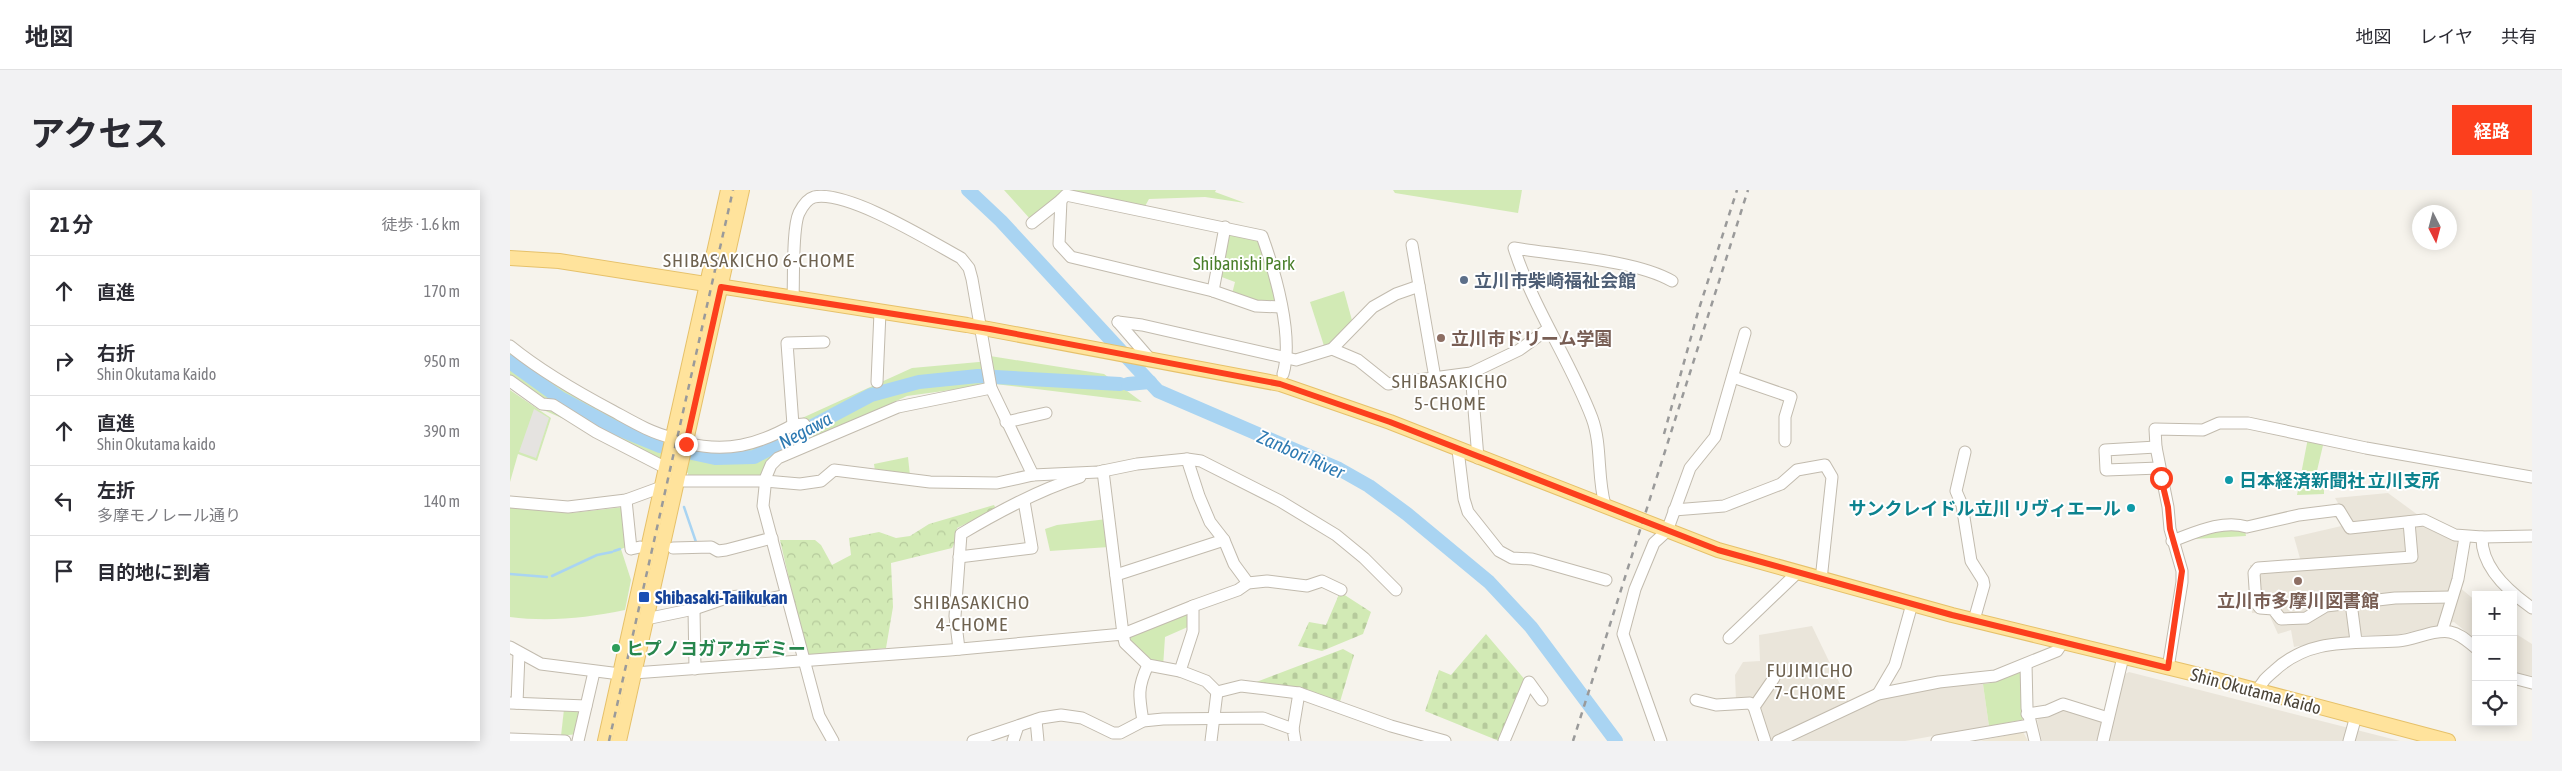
<!DOCTYPE html>
<html lang="ja">
<meta charset="utf-8">
<style>
body{margin:0;font-family:"Asap Condensed","Noto Sans JP",sans-serif;background:#f2f2f3;color:#2b2b33}
.controls{position:absolute;right:15px;bottom:15px;display:grid;overflow:hidden;border-radius:0px;box-shadow:0 2px 12px #0003}
.controls button{width:45px;height:45px;display:grid;place-items:center;padding:0;border:0;border-bottom:1px solid #e1e1e2;background:#fff;color:#2b2b33;font:25px sans-serif}
.compass{position:absolute;left:1902px;top:15px;width:45px;height:45px;border-radius:50%;background:#fff;box-shadow:0 2px 12px #0003;rotate:174deg}
.stop{position:absolute;width:15px;height:15px;margin:-11px;border:4px solid #fc3f1d;border-radius:50%;background:#fff}
.stop.end{background:#fc3f1d;border-color:#fff;box-shadow:0 1px 5px #0008}
.list{margin:0;padding:0;list-style:none}
h2{display:flex;justify-content:space-between;align-items:center;height:65px;margin:0;padding:0 20px;font-size:21px}
h2 small{font-size:16px;font-weight:400;color:#7c7c81}
.list li{display:grid;grid-template-columns:32px 1fr auto;gap:15px;align-items:center;box-sizing:border-box;height:70px;padding:0 20px;border-top:1px solid #e1e1e2}
.list b{display:block;font-size:19px;white-space:nowrap}
.list p{margin:0;font-size:16px;white-space:nowrap;color:#7c7c81}
.list em{font-size:16px;font-style:normal;color:#7c7c81}
.icon{flex:none;width:28px;height:28px;fill:none;stroke:currentColor;stroke-width:2;stroke-linecap:round;stroke-linejoin:round}
.map{position:relative;flex:none;width:2022px;height:551px;overflow:hidden;border-radius:0px}
header{display:flex;align-items:center;gap:30px;box-sizing:border-box;height:70px;padding:0 25px;background:#fff;border-bottom:1px solid #e1e1e2}
header strong{font-size:24px}
nav{display:flex;gap:28px;margin-inline-start:auto;font-size:18px}
.intro{display:flex;align-items:center;justify-content:space-between;box-sizing:border-box;height:120px;padding:0 30px}
h1{margin:0;font-size:35px}
.button{padding:12px 22px;border-radius:0px;background:#fc3f1d;color:#fff;font-size:18px;font-weight:700}
main{display:flex;gap:30px;padding:0 30px}
aside{flex:1;background:#fff;border-radius:0px;box-shadow:0 2px 12px #0003}
.map>svg:first-child{display:block}
</style>
<header>
<strong>地図</strong>
<nav><a>地図</a><a>レイヤ</a><a>共有</a></nav>
</header>
<div class="intro"><h1>アクセス</h1><a class="button">経路</a></div>
<main>
<aside>
<h2>21 分<small>徒歩 · 1.6 km</small></h2>
<ul class="list">
<li><svg class="icon" aria-label="ahead" viewBox="0 0 24 24"><path d="M12 20V5M6 11l6-6 6 6"/></svg><div><b>直進</b></div><em>170 m</em></li>
<li><svg class="icon" aria-label="right" viewBox="0 0 24 24"><path d="M7 20v-9h11M14 6l5 5-5 5"/></svg><div><b>右折</b><p>Shin Okutama Kaido</p></div><em>950 m</em></li>
<li><svg class="icon" aria-label="ahead" viewBox="0 0 24 24"><path d="M12 20V5M6 11l6-6 6 6"/></svg><div><b>直進</b><p>Shin Okutama kaido</p></div><em>390 m</em></li>
<li><svg class="icon" aria-label="left" viewBox="0 0 24 24"><path d="M17 20v-9H6M10 6l-5 5 5 5"/></svg><div><b>左折</b><p>多摩モノレール通り</p></div><em>140 m</em></li>
<li><svg class="icon" aria-label="arrive" viewBox="0 0 24 24"><path d="M6 21V4h12l-3 4 3 4H6"/></svg><div><b>目的地に到着</b></div></li>
</ul>
</aside>
<div class="map">
<svg width="2022" height="551" viewBox="0 0 2022 551">
<defs>
<pattern id="forest-crowns" width="20" height="18" patternUnits="userSpaceOnUse" patternTransform="scale(1.25)"><rect width="20" height="18" fill="#d2eab5"/><path d="M2 6a3 3 0 1 1 6 0M12 15a3 3 0 1 1 6 0" fill="none" stroke="#b6ca9c"/></pattern>
<pattern id="cemetery-stones" width="16" height="16" patternUnits="userSpaceOnUse" patternTransform="scale(1.25)"><rect width="16" height="16" fill="#d2eab5"/><path d="M2 7V4a2 2 0 0 1 4 0v3zM10 15v-3a2 2 0 0 1 4 0v3z" fill="#b6ca9c"/></pattern>
</defs>
<rect width="100%" height="100%" fill="#f6f3ec"/>
<!-- residential -->
<g fill="#eae5da">
<polygon points="1878,303 1908,325 1912,336 1947,352 1949,357 1943,392 1966,411 1966,450 1944,432 1886,445 1850,445 1784,457 1781,440 1768,444 1758,422 1742,423 1740,375 1791,372 1784,347 1840,334 1825,308"/>
<polygon points="1302,436 1343,521 1367,509 1431,497 1473,494 1479,536 1395,551 1261,551 1248,518 1226,511 1225,485 1233,472 1250,471 1249,445"/>
<polygon points="2003,442 2022,454 2022,486 2010,484 2003,480"/>
<polygon points="1619,482 1890,551 1532,551 1527,530 1530,527 1550,520 1602,533 1615,484"/>
</g>
<!-- education -->
<polygon fill="#efe8d6" points="1513,542 1518,551 1469,551"/>
<!-- forest -->
<polygon fill="url(#forest-crowns)" points="484,315 486,319 447,338 446,350 442,358 381,373 383,417 376,458 297,467 270,350 305,350 311,355 322,375 341,365 339,348 369,342 386,348 400,346 419,334"/>
<!-- cemetery -->
<g fill="url(#cemetery-stones)">
<polygon points="830,402 861,422 853,444 812,461 788,456 799,432 816,435"/>
<polygon points="976,444 1016,491 989,551 915,521 929,480 941,485"/>
<polygon points="833,459 844,465 829,515 741,494"/>
</g>
<!-- green -->
<g fill="#d2eab5">
<polygon points="494,0 706,0 705,2 735,13 695,7 639,9 634,18 555,3 521,30"/>
<polygon points="883,0 1012,0 1008,23 885,3"/>
<polygon points="718,41 750,49 768,108 764,114 746,114 722,104 725,92 709,86"/>
<polygon points="834,101 843,134 815,159 800,112"/>
<polygon points="0,160 150,248 222,260 402,178 480,171 480,166 594,184 632,212 485,194 397,206 267,267 250,286 178,286 178,283 31,219 0,197"/>
<polygon points="0,200 41,228 27,271 8,264 0,292"/>
<polygon points="1798,248 1814,251 1806,285 1814,299 1814,304 1787,305"/>
<polygon points="398,267 400,286 365,281 364,274"/>
<path d="M0,317L61,323L114,317L119,356L111,359L121,390L115,420C77,428 38,432 0,427Z"/>
<polygon points="597,329 599,357 540,361 535,339 547,335"/>
<polygon points="1728,338 1735,340 1736,346 1684,349 1703,342"/>
<polygon points="679,419 680,436 655,447 653,477 640,475 617,452 616,444"/>
<polygon points="1508,482 1512,484 1515,526 1512,530 1479,536 1473,494 1481,493"/>
<polygon points="54,519 70,519 67,544 51,546"/>
</g>
<!-- parking -->
<polygon fill="#e5e3e0" points="24,219 39,228 26,268 9,262"/>
<g fill="none" stroke-linecap="round" stroke-linejoin="round">
<!-- stream -->
<g stroke="#a9d4f2" stroke-width="2.5">
<polyline points="174,317 186,352"/>
<polyline points="104,361 110,359"/>
<polyline points="0,384 37,387"/>
<polyline points="42,386 87,365 102,362"/>
</g>
<!-- river -->
<g stroke="#a9d4f2" stroke-width="14">
<polyline points="458,0 491,31 648,201 829,279 859,296 897,324 979,392 1021,437 1106,551"/>
<polyline points="0,172 50,208 104,237 150,256 205,268 244,267 361,205 409,192 468,186 610,194"/>
<polyline points="618,194 640,192"/>
</g>
<defs>
<g id="minor">
<path d="M551,10L556,5L752,46C765,82 784,146 773,184"/>
<polyline points="522,33 551,10 549,54 561,67 703,101 746,116 771,117"/>
<polyline points="902,55 925,188"/>
<polyline points="703,101 715,37"/>
<path d="M283,108C284,89 282,38 289,23C292,17 297,9 304,7C338,0 420,51 451,68L459,78L462,89L481,198L523,285"/>
<polyline points="608,132 632,135 786,170 822,159 863,117 886,104 909,96"/>
<polyline points="608,132 640,169"/>
<path d="M0,156C32,182 67,202 103,221C123,232 141,243 163,248"/>
<polyline points="822,159 848,170 878,194 961,183 1009,160 1038,139"/>
<polyline points="961,183 968,268"/>
<polyline points="1223,187 1281,207 1275,227 1275,251"/>
<polyline points="0,191 32,214 43,215 86,242 156,278"/>
<polyline points="367,192 370,122"/>
<polyline points="496,232 536,223"/>
<polyline points="294,234 283,235 277,153 314,152"/>
<path d="M176,253C217,263 247,255 283,235"/>
<polyline points="1646,257 1595,260 1596,280 1649,278"/>
<polyline points="948,260 954,309 958,322 989,361 1002,368 1022,369 1096,390"/>
<polyline points="1455,262 1446,301 1452,315 1461,371 1473,390 1474,395 1464,430"/>
<polyline points="677,269 689,306 700,332 714,350 724,374 738,393"/>
<polyline points="593,281 613,444 683,416"/>
<polyline points="116,310 121,359 130,357"/>
<polyline points="0,312 58,317 116,310 168,291 255,291 290,294 311,291 324,280 420,292 487,293 523,285 588,282 627,274 677,269 691,271 770,311 826,345 854,368 886,400"/>
<path d="M1095,315C1087,287 1092,255 1082,228C1060,170 1023,118 1004,58C1048,65 1126,70 1162,91"/>
<polyline points="1164,320 1214,316 1271,294 1287,280 1315,275 1322,287 1311,390"/>
<polyline points="1899,332 1902,367 1748,378 1744,383 1746,413 1750,418 1763,419 1771,429 1796,428 1816,416 1885,408 1942,407"/>
<path d="M1972,347C1971,377 1999,402 2022,418"/>
<path d="M1662,351C1684,343 1713,329 1737,337L1789,325L1829,320L1840,338L1914,330L1945,345L1972,347L2022,346"/>
<polyline points="163,358 201,357 208,361 216,360 262,348"/>
<polyline points="449,367 522,358 514,311"/>
<polyline points="606,385 714,350"/>
<polyline points="1841,413 1846,451"/>
<polyline points="184,419 185,479"/>
<polyline points="136,429 184,419 219,407 230,406 254,410 276,405"/>
<polyline points="1932,441 1948,389 1955,347"/>
<polyline points="1219,448 1287,383"/>
<polyline points="0,457 31,474 110,484 440,460 613,444 615,453 638,475 670,481 696,491 707,502"/>
<path d="M449,459L445,426L451,344C488,322 528,300 570,287"/>
<polyline points="1516,474 1517,518 1525,551"/>
<polyline points="1658,478 1672,392 1672,381 1660,339 1658,317 1646,257 1645,239 1693,240 1709,233 1738,233 1856,258 2022,287"/>
<polyline points="670,481 683,441 683,416 728,400 738,393 757,391 797,396 812,391 831,400"/>
<polyline points="2003,488 2022,493"/>
<path d="M1748,501C1751,492 1757,487 1764,481C1800,447 1842,454 1888,451C1905,450 1923,439 1940,442C1951,444 1958,452 1966,458"/>
<polyline points="707,502 731,496 789,503 881,536 935,551"/>
<polyline points="1368,504 1385,475 1402,414"/>
<polyline points="1186,510 1206,515 1240,513 1244,517 1255,551"/>
<polyline points="0,513 76,516"/>
<polyline points="7,513 9,464"/>
<polyline points="1244,517 1264,488"/>
<polyline points="1517,524 1537,521 1553,514 1598,528"/>
<polyline points="526,530 528,551"/>
<path d="M633,531C629,507 627,498 638,475"/>
<polyline points="783,539 789,503"/>
<polyline points="0,549 55,551"/>
<polyline points="68,551 84,482"/>
<polyline points="323,551 309,526 253,316 256,287 261,275 268,268 388,217 481,198"/>
<polyline points="463,551 531,528 551,525 572,528 603,543 610,543 633,531 653,529 753,528 783,539 785,551"/>
<polyline points="503,551 508,536"/>
<polyline points="701,551 707,502"/>
<polyline points="994,551 1019,492 1032,510"/>
<polyline points="1151,551 1113,444 1125,399 1144,353 1157,341 1180,278 1205,247 1235,143"/>
<polyline points="1268,551 1368,504 1429,492 1485,486 1547,461 1553,452"/>
<polyline points="1427,551 1520,535"/>
<polyline points="1593,551 1613,467"/>
<polyline points="1839,551 1846,526"/>
</g>
<g id="major">
<polyline points="0,68 49,71 457,135 770,194 880,232 1208,360 1442,425 1685,484 1938,551"/>
<polyline points="95,551 218,0"/>
<polyline points="109,551 232,0"/>
</g>
</defs>
<!-- minor casing -->
<use href="#minor" stroke="#c2bbae" stroke-width="13"/>
<!-- major casing -->
<use href="#major" stroke="#e6c16a" stroke-width="16"/>
<!-- minor -->
<use href="#minor" stroke="#fff" stroke-width="11"/>
<!-- major -->
<use href="#major" stroke="#ffe39c" stroke-width="14"/>
<!-- rail -->
<g stroke="#9a9a9a" stroke-width="2.5" stroke-dasharray="6 6" stroke-linecap="butt">
<polyline points="1154,244 1188,122 1227,0"/>
<polyline points="99,551 223,0"/>
<polyline points="1063,551 1238,0"/>
</g>
</g>
<g fill="none" stroke-linecap="round" stroke-linejoin="round">
<!-- route -->
<polyline stroke="#fc3f1d" stroke-width="6" points="176,254 211,97 480,139 770,194 880,232 1208,360 1442,425 1658,478 1672,381 1660,339 1658,317 1651,288"/>
</g>
<!-- markers -->
<circle fill="#5c6f8a" stroke="#fff" stroke-width="2" cx="954" cy="90" r="5"/>
<g fill="#8d6e63" stroke="#fff" stroke-width="2">
<circle cx="931" cy="148" r="5"/>
<circle cx="1788" cy="391" r="5"/>
</g>
<g fill="#0f9aa8" stroke="#fff" stroke-width="2">
<circle cx="1719" cy="290" r="5"/>
<circle cx="1621" cy="318" r="5"/>
</g>
<rect fill="#1a4fb4" stroke="#fff" stroke-width="2" x="128" y="401" width="12" height="12" rx="2.5"/>
<circle fill="#2e9e5b" stroke="#fff" stroke-width="2" cx="106" cy="458" r="5"/>
<g text-anchor="middle" dominant-baseline="central" stroke-width="4" stroke-linejoin="round" paint-order="stroke">
<!-- park labels -->
<g font-size="18" fill="#4a7f2a" stroke="#fff">
<text x="734" y="73">Shibanishi Park</text>
</g>
<!-- service labels -->
<g font-size="18" font-weight="bold" fill="#4e5e75" stroke="#fff" text-anchor="start">
<text x="964" y="90">立川市柴崎福祉会館</text>
</g>
<!-- education labels -->
<g font-size="18" font-weight="bold" fill="#785e54" stroke="#fff" text-anchor="start">
<text x="941" y="148">立川市ドリーム学園</text>
<text x="1788" y="410" text-anchor="middle">立川市多摩川図書館</text>
</g>
<!-- culture labels -->
<g font-size="18" font-weight="bold" fill="#0d838f" stroke="#fff" text-anchor="start">
<text x="1729" y="290">日本経済新聞社 立川支所</text>
<text x="1611" y="318" text-anchor="end">サンクレイドル立川 リヴィエール</text>
</g>
<!-- transit labels -->
<g font-size="18" font-weight="bold" fill="#164399" stroke="#fff" text-anchor="start">
<text x="145" y="407">Shibasaki-Taiikukan</text>
</g>
<!-- leisure labels -->
<g font-size="18" font-weight="bold" fill="#27864d" stroke="#fff" text-anchor="start">
<text x="116" y="458">ヒプノヨガアカデミー</text>
</g>
<!-- street labels -->
<g font-size="18" fill="#4b4439" stroke="#fff">
<text transform="translate(1746 501) rotate(15)">Shin Okutama Kaido</text>
</g>
<!-- neighbourhood labels -->
<g font-size="19" letter-spacing="1" fill="#6e6250" stroke="#fff">
<text x="249" y="70">SHIBASAKICHO 6-CHOME</text>
<text x="940" y="191">SHIBASAKICHO<tspan x="940" dy="22">5-CHOME</tspan></text>
<text x="462" y="412">SHIBASAKICHO<tspan x="462" dy="22">4-CHOME</tspan></text>
<text x="1300" y="480">FUJIMICHO<tspan x="1300" dy="22">7-CHOME</tspan></text>
</g>
<!-- water labels -->
<g font-size="19" font-style="italic" fill="#2e7ab2" stroke="#fff">
<text transform="translate(295 240) rotate(-28)">Negawa</text>
<text transform="translate(791 264) rotate(24)">Zanbori River</text>
</g>
</g>
</svg>
<div class="controls">
<button>+</button>
<button>−</button>
<button><svg class="icon" aria-label="locate" viewBox="0 0 24 24"><circle cx="12" cy="12" r="6"/><path d="M12 2v4M12 18v4M2 12h4M18 12h4"/></svg></button>
</div>
<svg class="compass" viewBox="-18 -18 36 36"><path d="M0-13l5 13h-10z" fill="#e53935"/><path d="M0 13l5-13h-10z" fill="#7c7c81"/></svg>
<div class="stop" style="left:1651px;top:288px"></div>
<div class="stop end" style="left:176px;top:254px"></div>
</div>
</main>
